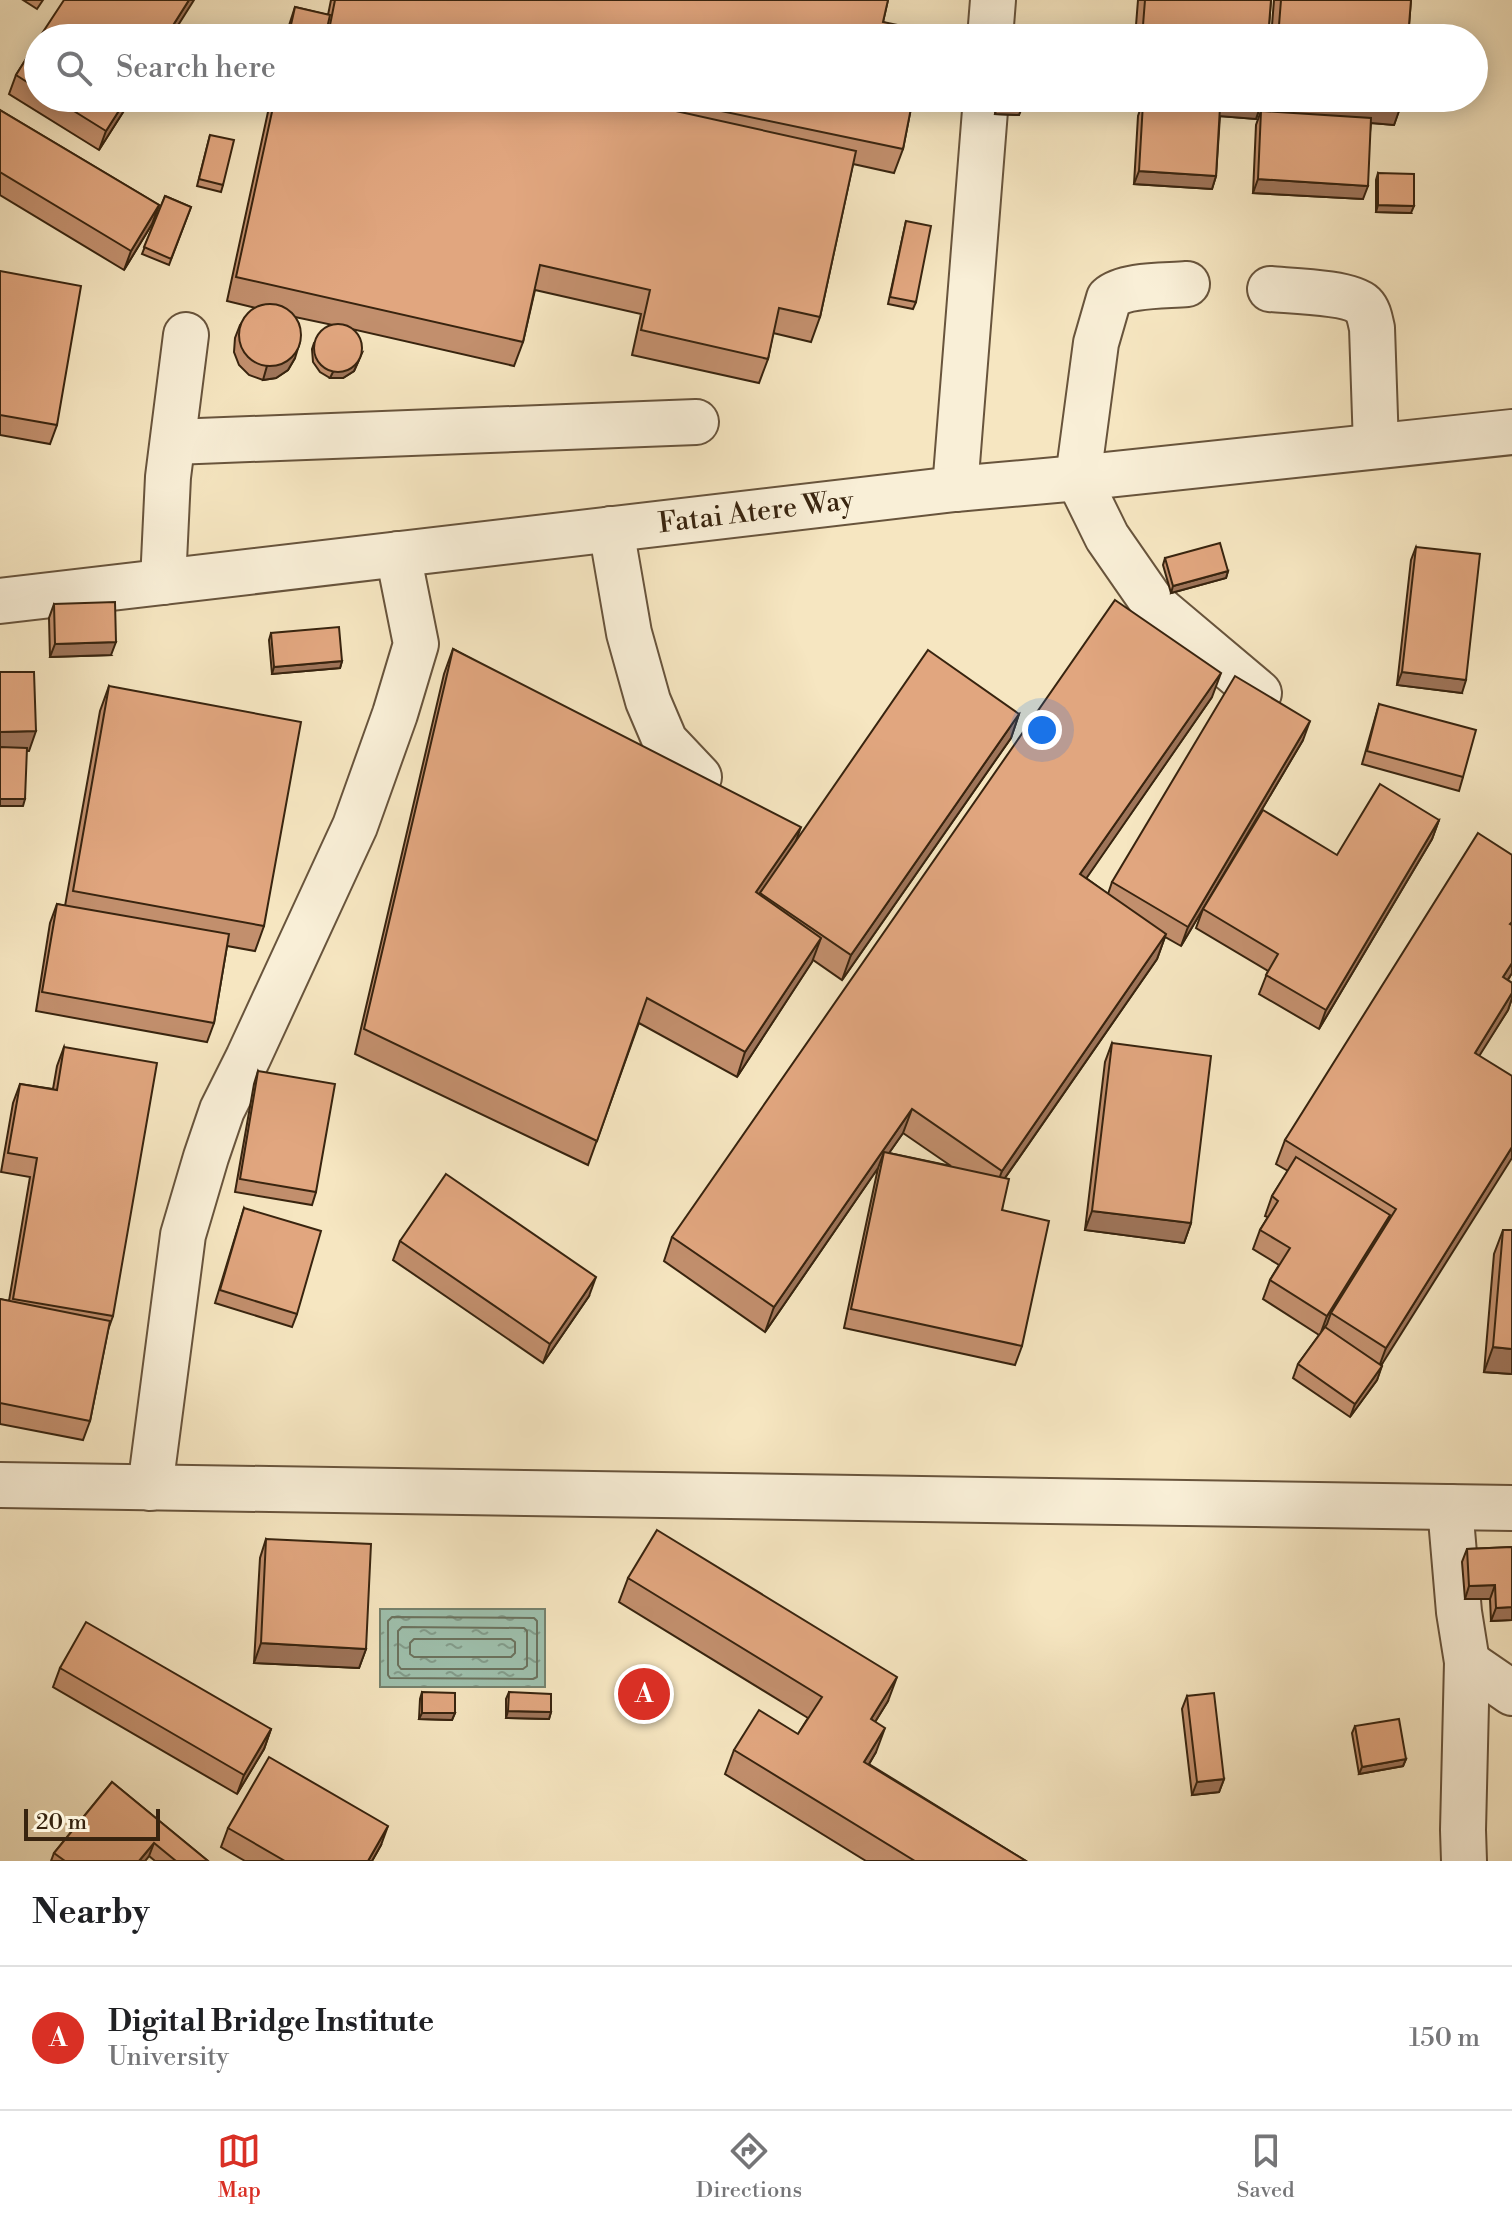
<!DOCTYPE html>
<style>
body{margin:0;font-family:"Libre Bodoni",serif;background:#f2f2f2;color:#202124}
.scale{position:absolute;left:24px;bottom:20px;width:136px;box-sizing:border-box;padding-left:8px;border:4px solid #38240f;border-top:0;font-size:22px;line-height:28px;white-space:nowrap;color:#38240f;-webkit-text-stroke:6px #f9efd7;paint-order:stroke}
.you{position:absolute;left:1042px;top:730px;width:28px;height:28px;margin:-20px;border:6px solid #fff;border-radius:50%;background:#1a73e8;box-shadow:0 0 0 12px #1a73e833}
.badge{display:grid;place-items:center;width:52px;height:52px;border-radius:50%;background:#d93025;color:#fff;font-size:26px;font-weight:700}
.pin{position:absolute;translate:-50% -50%;border:4px solid #fff;box-shadow:0 2px 8px #0006}
.list{margin:0;padding:0;list-style:none}
h2{display:flex;justify-content:space-between;align-items:center;height:104px;margin:0;padding:0 32px;font-size:34px}
h2 small{font-size:26px;font-weight:400;color:#757577}
.list li{display:grid;grid-template-columns:52px 1fr auto;gap:24px;align-items:center;box-sizing:border-box;height:144px;padding:0 32px;border-top:2px solid #e0e0e0}
.list b{display:block;font-size:30px;white-space:nowrap}
.list p{margin:0;font-size:26px;white-space:nowrap;color:#757577}
.list em{font-size:26px;font-style:normal;color:#757577}
.icon{flex:none;width:44px;height:44px;fill:none;stroke:currentColor;stroke-width:2;stroke-linecap:round;stroke-linejoin:round}
.map{position:relative;flex:none;width:1512px;height:1861px;overflow:hidden}
.search{position:absolute;background:#fff;box-shadow:0 4px 20px #0003;left:24px;right:24px;top:24px;height:88px;display:flex;align-items:center;gap:20px;box-sizing:border-box;padding:0 28px;border-radius:44px;color:#757577;font-size:30px}
.sheet{height:248px;background:#fff}
nav{display:flex;justify-content:space-around;align-items:center;box-sizing:border-box;height:112px;border-top:2px solid #e0e0e0;background:#fff;font-size:22px;color:#757577}
nav a{display:grid;justify-items:center;gap:4px}
nav .on{color:#d93025}
.map>svg:first-child{display:block}
</style>
<div class="map">
<svg width="1512" height="1861" viewBox="0 0 1512 1861">
<defs>
<pattern id="water-ripples" width="26" height="14" patternUnits="userSpaceOnUse" patternTransform="scale(2)"><rect width="26" height="14" fill="#9ec0ad"/><path d="M2 4q2-2 4 0t4 0M15 11q2-2 4 0t4 0" fill="none" stroke="#829c8b"/></pattern>
</defs>
<rect width="100%" height="100%" fill="#f6e6c1"/>
<filter id="stains"><feTurbulence type="fractalNoise" baseFrequency=".0025" numOctaves="4"/><feColorMatrix values="0 0 0 0 .2 0 0 0 0 .09 0 0 0 0 .02 0 0 0 .5 -.17"/></filter>
<radialGradient id="worn" r=".72"><stop offset=".6" stop-color="#630" stop-opacity="0"/><stop offset="1" stop-color="#630" stop-opacity=".3"/></radialGradient>
<!-- water -->
<rect fill="url(#water-ripples)" stroke="#75826e" stroke-width="2" x="380" y="1609" width="165" height="78"/>
<g fill="none" stroke-linecap="round" stroke-linejoin="round">
<!-- shore -->
<g stroke="#6b725e" stroke-width="2">
<polygon points="392,1617 534,1618 537,1621 537,1677 533,1679 390,1678 388,1675 388,1621"/>
<polygon points="402,1627 524,1628 527,1631 527,1666 523,1669 401,1669 398,1665 398,1631"/>
<polygon points="414,1639 511,1639 515,1642 515,1653 511,1657 414,1657 410,1654 410,1643"/>
</g>
<defs>
<g id="minor">
<polyline points="990,38 993,0"/>
<path d="M1187,284C1165,286 1125,284 1109,298L1096,343L1078,478L1107,537L1150,599L1157,607L1259,693"/>
<path d="M1270,289C1290,291 1349,292 1363,305C1369,311 1370,320 1372,328L1376,446"/>
<polyline points="173,442 696,422"/>
<polyline points="955,489 986,98"/>
<polyline points="611,529 629,633 648,701 665,741 699,777"/>
<polyline points="163,582 168,477 186,335"/>
<polyline points="0,601 955,489 1078,478 1512,432"/>
<polyline points="0,1485 1512,1508"/>
<polyline points="150,1488 183,1235 206,1157 222,1110 248,1058 355,826 395,714 416,644 398,554"/>
<polyline points="1450,1507 1459,1612 1467,1662 1463,1830 1464,1861"/>
<polyline points="1467,1662 1512,1693"/>
</g>
</defs>
<!-- minor casing -->
<use href="#minor" stroke="#68543c" stroke-width="48"/>
<!-- minor -->
<use href="#minor" stroke="#f9efd7" stroke-width="44"/>
</g>
<!-- wall -->
<g fill="#c28f6d" stroke="#38240f" stroke-width="2" fill-rule="evenodd">
<polygon points="23,0 43,0 37,9"/>
<polygon points="331,0 888,0 883,22 926,38 285,38 295,7 328,15"/>
<polygon points="1138,0 1271,0 1268,38 1135,38"/>
<polygon points="1274,0 1411,0 1408,38 1271,38"/>
<polygon points="38,40 38,98 132,98 99,150 9,94 16,75"/>
<polygon points="271,98 913,98 903,149 894,173 853,164 820,317 811,342 773,333 768,359 759,383 632,355 641,314 535,290 523,342 514,366 352,329 359,360 354,371 343,378 330,378 320,372 313,362 312,349 314,343 333,325 295,317 295,358 288,370 276,378 263,380 249,375 239,365 234,352 235,338 240,325 256,308 227,301"/>
<polygon points="996,98 1022,98 1019,115 995,114"/>
<polygon points="1131,98 1263,98 1256,119 1220,116 1216,176 1212,189 1134,184 1138,116 1140,110 1130,109"/>
<polygon points="1267,98 1403,98 1394,125 1371,123 1363,199 1253,193 1256,125 1261,111 1266,112"/>
<polygon points="0,110 159,205 152,224 124,270 0,195"/>
<polygon points="210,135 223,185 221,192 197,186"/>
<polygon points="1378,173 1411,213 1376,212 1376,180"/>
<polygon points="165,196 191,207 169,265 142,254"/>
<polygon points="906,221 916,302 913,309 888,304"/>
<polygon points="0,271 57,425 50,444 0,435"/>
<polygon points="1416,547 1462,693 1397,685 1411,560"/>
<polygon points="1165,558 1228,571 1226,578 1171,593 1163,565"/>
<polygon points="54,604 111,655 50,657 49,618"/>
<polygon points="271,633 342,661 340,668 272,674 269,640"/>
<polygon points="453,649 797,839 1019,714 1011,738 842,980 813,960 737,1077 639,1023 588,1165 355,1054 444,674"/>
<polygon points="109,686 264,926 255,951 227,946 214,1023 207,1042 36,1011 50,923 57,904 65,906 100,711"/>
<path d="M1212,697L1086,878L1108,894L1112,882L1303,740L1181,946L1165,937L1157,959L1005,1178L1002,1210L1022,1346L1015,1365L844,1328L878,1168L765,1332L664,1261L672,1237ZM903,1133L951,1166L889,1153Z"/>
<polygon points="1379,704 1463,777 1459,791 1362,764"/>
<polygon points="1439,820 1432,839 1319,1029 1259,994 1268,971 1196,928 1203,909 1337,855"/>
<polygon points="1512,855 1512,973 1508,980 1512,983 1512,998 1508,1010 1479,1055 1377,1380 1350,1417 1293,1378 1298,1364 1319,1335 1263,1299 1270,1280 1279,1265 1253,1249 1260,1230 1268,1217 1265,1216 1272,1196 1288,1171 1276,1164 1285,1140"/>
<polygon points="1112,1043 1191,1223 1184,1243 1085,1230 1105,1062"/>
<polygon points="64,1047 113,1316 108,1330 90,1421 83,1440 0,1424 0,1299 9,1301 30,1177 1,1172 13,1103 20,1084 53,1089 57,1066"/>
<polygon points="258,1071 316,1192 312,1205 235,1192 254,1084"/>
<polygon points="244,1208 297,1314 292,1327 215,1303"/>
<polygon points="1503,1230 1512,1374 1484,1372 1494,1254"/>
<polygon points="400,1241 589,1296 543,1363 393,1260"/>
<polygon points="266,1539 366,1649 359,1668 254,1663 260,1558"/>
<polygon points="1512,1547 1512,1620 1491,1621 1490,1599 1465,1599 1462,1562 1467,1549"/>
<polygon points="628,1578 888,1701 875,1722 876,1752 869,1764 1026,1861 866,1861 725,1774 734,1750 798,1734 808,1718 619,1602"/>
<polygon points="60,1668 271,1729 264,1749 237,1794 53,1687"/>
<polygon points="422,1692 455,1713 452,1720 419,1719 420,1699"/>
<polygon points="509,1692 551,1712 549,1719 506,1718 506,1699"/>
<polygon points="1187,1696 1224,1779 1219,1792 1192,1795 1182,1709"/>
<polygon points="1355,1726 1406,1759 1403,1766 1359,1774 1352,1733"/>
<polygon points="112,1782 208,1861 155,1861 149,1856 145,1861 51,1861 54,1853"/>
<polygon points="228,1828 381,1845 372,1861 245,1861 221,1847"/>
</g>
<!-- shaded-wall -->
<g fill="#9e7459" stroke="#38240f" stroke-width="2">
<polygon points="189,0 194,0 170,38 165,38"/>
<polygon points="127,98 132,98 99,150 106,131"/>
<polygon points="1134,98 1263,98 1256,119 1142,110 1143,103 1140,110 1130,109"/>
<polygon points="1272,98 1374,98 1403,100 1394,125 1266,114"/>
<polygon points="997,107 1022,108 1019,115 995,114"/>
<polygon points="1139,171 1216,176 1212,189 1134,184"/>
<polygon points="1258,179 1368,186 1363,199 1253,193"/>
<polygon points="159,205 152,224 124,270 131,251"/>
<polygon points="1378,205 1414,206 1411,213 1376,212"/>
<polygon points="299,345 295,358 288,370 276,378 263,380 267,366"/>
<polygon points="362,353 354,371 343,378 330,378 333,372"/>
<polygon points="1228,571 1226,578 1171,593 1173,586"/>
<polygon points="116,642 111,655 50,657 55,644"/>
<polygon points="342,661 340,668 272,674 274,667"/>
<polygon points="1402,672 1466,680 1462,693 1397,685"/>
<polygon points="1221,673 1212,697 1072,899 1080,874"/>
<polygon points="1019,714 1011,738 842,980 851,955"/>
<polygon points="1310,721 1303,740 1181,946 1188,927"/>
<polygon points="36,731 29,751 0,751 0,732"/>
<polygon points="0,799 25,799 23,806 0,806"/>
<polygon points="1439,820 1432,839 1319,1029 1326,1010"/>
<polygon points="801,827 792,852 760,893 756,904 756,892"/>
<polygon points="1166,934 1157,959 993,1195 1002,1171"/>
<polygon points="821,938 812,962 737,1077 745,1052"/>
<polygon points="1512,963 1512,973 1494,1001 1503,977"/>
<polygon points="1512,993 1512,998 1508,1010 1466,1077 1475,1053"/>
<polygon points="912,1109 903,1133 882,1163 884,1152 878,1168 765,1332 774,1307"/>
<polygon points="1512,1147 1512,1158 1377,1372 1386,1348"/>
<polygon points="1092,1211 1191,1223 1184,1243 1085,1230"/>
<polygon points="1390,1215 1383,1234 1331,1313 1327,1324 1320,1335 1327,1316"/>
<polygon points="596,1277 589,1296 543,1363 550,1344"/>
<polygon points="1493,1347 1512,1349 1512,1374 1484,1372"/>
<polygon points="1382,1366 1377,1380 1350,1417 1355,1404"/>
<polygon points="1495,1585 1490,1599 1465,1599 1469,1586"/>
<polygon points="1512,1607 1512,1620 1491,1621 1496,1608"/>
<polygon points="261,1643 366,1649 359,1668 254,1663"/>
<polygon points="897,1677 888,1701 862,1743 871,1719"/>
<polygon points="508,1711 551,1712 549,1719 506,1718"/>
<polygon points="422,1713 455,1713 452,1720 419,1719"/>
<polygon points="885,1728 876,1752 856,1786 864,1762"/>
<polygon points="271,1729 264,1749 237,1794 244,1775"/>
<polygon points="1406,1759 1403,1766 1359,1774 1362,1767"/>
<polygon points="1224,1779 1219,1792 1192,1795 1197,1782"/>
<polygon points="388,1826 381,1845 372,1861 368,1861"/>
<polygon points="154,1843 149,1856 145,1861 139,1861"/>
</g>
<!-- building -->
<g fill="#e1a67f" stroke="#38240f" stroke-width="2">
<polygon points="64,0 189,0 165,38 39,38"/>
<polygon points="335,0 888,0 883,22 927,31 926,38 369,38 329,30"/>
<polygon points="1145,0 1271,0 1268,38 1142,38"/>
<polygon points="1281,0 1411,0 1408,38 1278,38"/>
<polygon points="295,7 330,15 326,33 348,38 288,38"/>
<polygon points="38,40 38,89 16,75"/>
<polygon points="53,98 127,98 106,131"/>
<polygon points="275,98 617,98 856,151 820,317 779,308 768,359 641,330 650,290 540,265 523,342 236,277"/>
<polygon points="659,98 913,98 903,149"/>
<polygon points="998,98 1022,98 1022,108 997,107"/>
<polygon points="1374,98 1403,98 1403,100"/>
<polygon points="1143,103 1220,107 1216,176 1139,171"/>
<polygon points="0,110 159,205 131,251 0,172"/>
<polygon points="1261,111 1371,118 1368,186 1258,179"/>
<polygon points="210,135 234,140 223,185 199,179"/>
<polygon points="1378,173 1414,174 1414,206 1378,205"/>
<polygon points="165,196 191,207 171,259 144,247"/>
<polygon points="906,221 931,226 916,302 890,297"/>
<polygon points="0,271 81,286 57,425 0,415"/>
<circle cx="270" cy="335" r="31"/>
<circle cx="338" cy="348" r="24"/>
<polygon points="1220,543 1228,571 1173,586 1165,558"/>
<polygon points="1416,547 1480,554 1466,680 1402,672"/>
<polygon points="1115,600 1221,673 1080,874 1166,934 1002,1171 912,1109 774,1307 672,1237"/>
<polygon points="115,602 116,642 55,644 54,604"/>
<polygon points="339,627 342,661 274,667 271,633"/>
<polygon points="453,649 801,827 756,892 821,938 745,1052 647,998 597,1141 364,1029"/>
<polygon points="928,650 1019,714 851,955 760,893"/>
<polygon points="0,672 34,672 36,731 0,732"/>
<polygon points="1235,676 1310,721 1188,927 1112,882"/>
<polygon points="109,686 301,722 264,926 73,891"/>
<polygon points="1379,704 1476,730 1463,777 1367,751"/>
<polygon points="0,747 27,748 25,799 0,799"/>
<polygon points="1380,784 1439,820 1326,1010 1266,975 1278,954 1203,909 1263,810 1337,855"/>
<polygon points="1478,833 1512,855 1512,922 1510,924 1512,925 1512,963 1503,977 1512,983 1512,993 1475,1053 1512,1076 1512,1147 1386,1348 1331,1313 1396,1209 1285,1140"/>
<polygon points="57,904 229,934 214,1023 42,992"/>
<polygon points="1112,1043 1211,1056 1191,1223 1092,1211"/>
<polygon points="64,1047 157,1063 113,1316 13,1299 37,1158 8,1153 20,1084 57,1090"/>
<polygon points="258,1071 335,1084 316,1192 240,1179"/>
<polygon points="884,1152 1009,1179 1002,1210 1049,1221 1022,1346 851,1309"/>
<polygon points="1296,1157 1390,1215 1327,1316 1270,1280 1290,1248 1260,1230 1278,1201 1272,1196"/>
<polygon points="446,1174 596,1277 550,1344 400,1241"/>
<polygon points="244,1208 321,1231 297,1314 220,1290"/>
<polygon points="1503,1230 1512,1230 1512,1349 1493,1347"/>
<polygon points="0,1299 110,1321 90,1421 0,1403"/>
<polygon points="1325,1327 1382,1366 1355,1404 1298,1364"/>
<polygon points="657,1530 897,1677 871,1719 885,1728 864,1762 1026,1861 915,1861 734,1750 759,1710 798,1734 822,1697 628,1578"/>
<polygon points="266,1539 371,1544 366,1649 261,1643"/>
<polygon points="1512,1547 1512,1607 1496,1608 1495,1585 1469,1586 1467,1549"/>
<polygon points="86,1622 271,1729 244,1775 60,1668"/>
<polygon points="422,1692 455,1693 455,1713 422,1713"/>
<polygon points="509,1692 551,1694 551,1712 508,1711"/>
<polygon points="1214,1693 1224,1779 1197,1782 1187,1696"/>
<polygon points="1399,1719 1406,1759 1362,1767 1355,1726"/>
<polygon points="269,1757 388,1826 368,1861 285,1861 228,1828"/>
<polygon points="112,1782 208,1861 176,1861 154,1843 139,1861 65,1861 54,1853"/>
</g>
<g text-anchor="middle" dominant-baseline="central" stroke-width="6" stroke-linejoin="round" paint-order="stroke">
<!-- street labels -->
<g font-size="28" fill="#38240f" stroke="#f9efd7">
<text transform="translate(756 512) rotate(-7)">Fatai Atere Way</text>
</g>
</g>
<rect width="100%" height="100%" filter="url(#stains)"/>
<rect width="100%" height="100%" fill="url(#worn)"/>
</svg>
<div class="scale">20 m</div>
<div class="you"></div>
<div class="pin badge" style="left:644px;top:1694px">A</div>
<div class="search"><svg class="icon" aria-label="search" viewBox="0 0 24 24"><circle cx="10" cy="10" r="6"/><path d="M15 15l6 6"/></svg>Search here</div>
</div>
<section class="sheet">
<h2>Nearby<small></small></h2>
<ul class="list">
<li><span class="badge">A</span><div><b>Digital Bridge Institute</b><p>University</p></div><em>150 m</em></li>
</ul>
</section>
<nav>
<a class="on"><svg class="icon" aria-label="map" viewBox="0 0 24 24"><path d="M3 6l6-2 6 2 6-2v14l-6 2-6-2-6 2zM9 4v14M15 6v14"/></svg>Map</a>
<a><svg class="icon" aria-label="directions" viewBox="0 0 24 24"><path d="M12 3l9 9-9 9-9-9zM9 14v-3h6M13 9l2 2-2 2"/></svg>Directions</a>
<a><svg class="icon" aria-label="saved" viewBox="0 0 24 24"><path d="M7 4h10v16l-5-4-5 4z"/></svg>Saved</a>
</nav>
